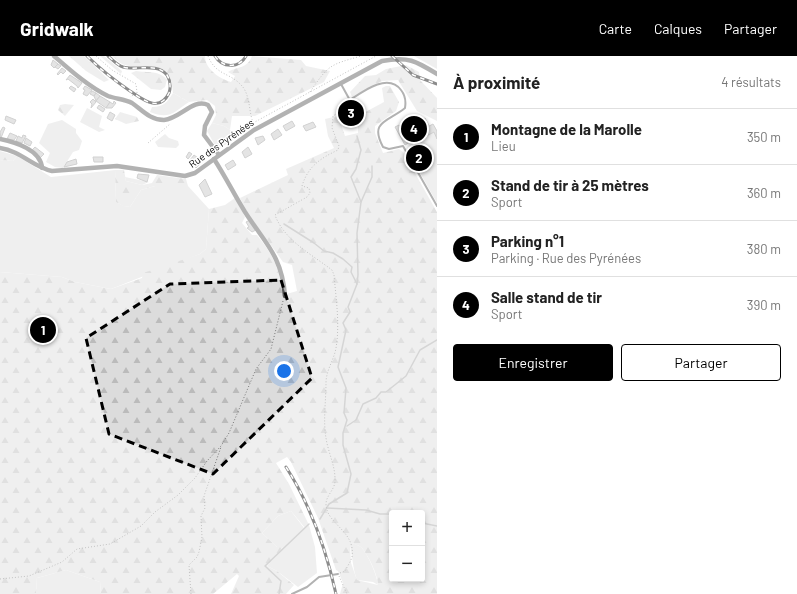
<!DOCTYPE html>
<html lang="fr">
<meta charset="utf-8">
<style>
body{margin:0;font-family:Barlow,sans-serif;background:#f2f2f2;color:#222}
.controls{position:absolute;right:12px;bottom:12px;display:grid;overflow:hidden;border-radius:4px;box-shadow:0 2px 6px #0003}
.controls button{width:36px;height:36px;display:grid;place-items:center;padding:0;border:0;border-bottom:1px solid #e0e0e0;background:#fff;color:#222;font:20px sans-serif}
.you{position:absolute;left:284px;top:315px;width:14px;height:14px;margin:-10px;border:3px solid #fff;border-radius:50%;background:#1a73e8;box-shadow:0 0 0 6px #1a73e833}
.badge{display:grid;place-items:center;width:26px;height:26px;border-radius:50%;background:#000;color:#fff;font-size:13px;font-weight:700}
.pin{position:absolute;translate:-50% -50%;border:2px solid #fff;box-shadow:0 1px 4px #0006}
.list{margin:0;padding:0;list-style:none}
h2{display:flex;justify-content:space-between;align-items:center;height:52px;margin:0;padding:0 16px;font-size:17px}
h2 small{font-size:13px;font-weight:400;color:#767676}
.list li{display:grid;grid-template-columns:26px 1fr auto;gap:12px;align-items:center;box-sizing:border-box;height:56px;padding:0 16px;border-top:1px solid #e0e0e0}
.list b{display:block;font-size:15px;white-space:nowrap}
.list p{margin:0;font-size:13px;white-space:nowrap;color:#767676}
.list em{font-size:13px;font-style:normal;color:#767676}
.actions{display:flex;gap:8px;padding:12px 16px}
.actions a{flex:1;padding:9px 0;border:1px solid #000;border-radius:4px;text-align:center;font-size:14px;color:#000}
.actions .main{background:#000;color:#fff}
.map{position:relative;flex:none;width:437px;height:538px;overflow:hidden}
header{display:flex;align-items:center;gap:24px;box-sizing:border-box;height:56px;padding:0 20px;background:#000;color:#fff}
header strong{font-size:19px}
nav{display:flex;gap:22px;margin-inline-start:auto;font-size:14px}
main{display:flex}
aside{flex:1;background:#fff}
.map>svg:first-child{display:block}
</style>
<header>
<strong>Gridwalk</strong>
<nav><a>Carte</a><a>Calques</a><a>Partager</a></nav>
</header>
<main>
<div class="map">
<svg width="437" height="538" viewBox="0 0 437 538">
<defs>
<pattern id="forest-firs" width="22" height="20" patternUnits="userSpaceOnUse"><rect width="22" height="20" fill="#dcdcdc"/><path d="M5 1l3.5 6h-7zM16 11l3.5 6h-7z" fill="#bbb"/></pattern>
</defs>
<rect width="100%" height="100%" fill="#fff"/>
<!-- green -->
<g fill="#dcdcdc">
<polygon points="414,0 437,0 437,13"/>
<path d="M173,37L189,46C174,56 170,64 150,56L152,51C164,51 167,46 173,37Z"/>
<polygon points="87,52 102,60 99,71 105,74 99,76 80,66"/>
<polygon points="62,64 76,73 76,77 82,85 79,94 73,96 63,112 55,111 46,106 50,97 39,87 48,68"/>
<polygon points="212,67 224,70 239,80 220,92 216,91 207,75"/>
<polygon points="434,76 437,83 437,147 407,94 418,88 417,85"/>
<polygon points="165,78 169,82 178,85 179,89 176,92 158,91 155,86"/>
<polygon points="17,100 51,121 115,114 116,146 124,150 130,151 141,134 155,130 188,130 209,153 206,193 200,198 111,233 75,226 62,221 0,216 0,104 13,105"/>
<polygon points="125,121 149,126 142,129 126,125"/>
<polygon points="291,455 304,472 309,469 315,491 317,517 298,531 277,515 267,510 283,491 277,491 262,477 278,460"/>
<path d="M349,486C353,487 358,489 361,491C368,498 377,519 378,529L373,526L357,524C352,510 353,500 349,486Z"/>
<polygon points="66,514 100,526 101,538 36,538 37,522"/>
</g>
<!-- forest -->
<g fill="url(#forest-firs)" fill-rule="evenodd">
<polygon points="69,0 84,0 109,24 104,26 86,15"/>
<polygon points="100,0 104,0 122,15 121,18"/>
<path d="M112,0H205C205,13 220,23 231,26L235,20L228,16C238,10 247,13 252,0L301,4L306,10L330,15L324,26L255,60H232L230,74L224,70L212,67L216,59L215,50L207,44L189,46L173,37C171,0 149,15 125,9C120,8 116,3 112,0Z"/>
<polygon points="406,9 419,16 420,24 437,42 437,65 417,55 398,24 382,25 352,41 350,36 365,20 376,19 386,13"/>
<path d="M136,15C147,17 160,14 167,24L165,31L161,34L151,33L131,17Z"/>
<path d="M386,30H390L399,46L396,55L375,70V77L383,97L399,93L403,96L437,156V538H340L343,527L338,515L336,514L318,462L291,406L287,401L276,407L289,428L309,469L305,472L291,455L278,460L262,477L277,491H283L267,510L277,515L294,529L286,538H231L239,520L237,518L213,538H101L100,526L66,514L37,522L36,538H0V216L62,221L75,226L111,233L142,222L143,217L200,198L206,193L209,153L225,149L235,142L245,161L242,167L252,179H257C274,200 279,212 283,239L297,235L292,209L283,206L247,156L240,142L288,119L286,113L334,92L328,80L325,63L338,60L345,80L358,77V60L384,46L382,32ZM392,457H422V523H392ZM350,486C353,488 359,489 362,492C369,501 377,517 378,529L357,524L351,507Z"/>
<polygon points="65,48 74,49 65,60 58,54 60,49"/>
<polygon points="120,56 137,61 139,65 126,68 115,63"/>
<polygon points="0,95 17,100 13,105 0,104"/>
<polygon points="115,114 124,114 126,125 142,129 152,127 157,119 186,123 188,130 155,130 141,134 130,151 123,150 116,146"/>
</g>
<g fill="none" stroke-linecap="round" stroke-linejoin="round">
<!-- stream -->
<g stroke="#a3a3a3" stroke-width="1.5">
<polyline points="357,80 361,94 356,113 351,121 361,146"/>
<polyline points="284,168 314,187 324,195 333,197 343,203 352,211 351,216 357,228"/>
<polyline points="347,370 356,364 363,348 376,342 381,336 386,336 406,320 420,294 437,284"/>
<polyline points="327,452 366,454 380,458 392,458"/>
<polyline points="320,463 329,448 347,437 351,418 343,389 343,377 347,364 344,357 346,332 338,311 346,274 343,267 350,256 348,251 350,246 357,228 358,219 357,177 361,146 372,121 372,110"/>
<polyline points="422,467 437,470"/>
<polyline points="279,538 281,525 265,510 309,468"/>
</g>
</g>
<!-- building -->
<g fill="#c4c4c4" stroke="#999">
<polygon points="53,4 58,8 54,12 51,9"/>
<polygon points="58,8 61,10 58,13 55,11"/>
<polygon points="62,12 66,15 63,18 61,16 58,19 57,18"/>
<polygon points="70,19 82,27 78,32 77,30 68,23 66,24"/>
<polygon points="71,30 76,33 74,36 69,32"/>
<polygon points="85,30 92,34 87,40 83,38 85,34 83,33"/>
<polygon points="92,35 96,37 94,40 90,38"/>
<polygon points="96,37 100,40 96,45 94,40"/>
<polygon points="100,40 110,46 106,52 96,45"/>
<polygon points="93,43 96,46 91,52 92,48 90,46"/>
<polygon points="114,45 116,47 112,52 106,52 110,46 113,48"/>
<polygon points="99,49 105,53 103,56 97,52"/>
<polygon points="110,56 115,59 112,65 107,62"/>
<polygon points="6,60 16,64 14,68 5,64"/>
<polygon points="425,62 429,70 407,82 402,74 408,71 406,68 410,66 412,70"/>
<polygon points="292,65 295,70 286,75 283,70"/>
<polygon points="313,66 316,71 306,75 303,70"/>
<polygon points="433,68 437,75 437,83 434,76 417,85 416,82 405,89 395,71 399,69 407,82"/>
<polygon points="3,71 5,72 1,82 0,76"/>
<polygon points="278,73 282,79 274,84 271,78"/>
<polygon points="10,77 17,80 14,84 7,83"/>
<polygon points="23,79 26,80 22,87 16,85 18,80 22,82"/>
<polygon points="263,80 265,84 258,89 255,82"/>
<polygon points="26,82 32,86 30,90 24,87"/>
<polygon points="35,91 44,98 40,102 32,94"/>
<polygon points="248,91 252,98 245,102 242,96"/>
<polygon points="189,96 192,98 188,103 186,101"/>
<polygon points="194,99 198,102 194,106 190,104"/>
<polygon points="93,101 103,101 103,106 94,106"/>
<polygon points="198,102 203,105 196,112 194,109"/>
<polygon points="76,103 77,108 64,111 67,106"/>
<polygon points="233,104 236,109 228,114 225,109"/>
<polygon points="138,118 149,119 147,126 137,122"/>
<polygon points="205,123 212,138 205,141 199,129"/>
<polygon points="250,164 256,174 252,176 247,172 249,171 246,166"/>
</g>
<g fill="none" stroke-linecap="round" stroke-linejoin="round">
<!-- path -->
<g stroke="#777" stroke-width="1" stroke-dasharray="1 2" stroke-linecap="butt">
<polyline points="96,0 112,14 136,28 137,37 130,41"/>
<path d="M208,0C216,20 230,16 242,30C250,39 249,56 253,67"/>
<path d="M310,36C329,8 330,9 361,0"/>
<polyline points="253,67 376,0"/>
<polyline points="148,87 170,68"/>
<path d="M340,517L345,515C347,511 351,505 352,501C356,475 326,468 326,448C326,439 336,433 335,423C335,409 328,396 326,382C323,366 326,343 326,327C326,314 334,304 336,292C340,268 336,243 334,219L332,214C311,198 284,184 275,159L307,141L310,137L309,132L302,130C308,110 321,102 338,94L339,90L332,72L333,60L350,49"/>
<polyline points="339,520 347,538"/>
<polyline points="0,523 29,520 62,506 77,493 110,488 141,470 155,456 178,439 195,422 207,405 221,390 229,377 256,313 271,293 283,245"/>
<polyline points="191,538 189,509 197,501 199,496 202,481 201,460 205,452 204,440 221,391"/>
</g>
<!-- service -->
<g stroke="#555" stroke-width="2">
<polyline points="341,28 352,48"/>
<path d="M350,44C362,36 388,16 401,34C405,39 406,46 405,52C388,66 369,65 383,91L389,93L403,90L437,150"/>
<polyline points="292,538 307,531 319,521 338,518"/>
</g>
<!-- minor -->
<g stroke="#555" stroke-width="4.5">
<path d="M54,0C70,14 89,31 108,40C116,43 125,43 132,47C142,54 150,64 164,64C180,63 193,42 208,49L212,56L205,70L204,79L219,99"/>
<path d="M0,83C15,86 41,94 42,112"/>
<path d="M0,92C21,95 33,111 52,115L117,110L185,120L195,117L254,74L382,5C408,0 416,5 437,18"/>
<path d="M214,103C225,120 234,138 245,156C265,187 282,200 285,240"/>
</g>
<defs>
<g id="rail">
<path d="M87,0C101,14 114,24 130,35C141,42 159,58 169,37C171,31 170,24 167,19C157,6 136,15 123,11C117,9 113,4 108,0"/>
<path d="M215,0C222,12 239,13 246,0"/>
<polyline points="392,0 413,19 437,28"/>
<path d="M286,411C311,450 326,493 336,538"/>
</g>
</defs>
<!-- rail casing -->
<use href="#rail" stroke="#000" stroke-width="3"/>
<!-- rail -->
<use href="#rail" stroke="#fff" stroke-width="1.5" stroke-dasharray="4.5" stroke-linecap="butt"/>
</g>
<!-- marked area -->
<path d="M0 0H437V538H0ZM281,224L312,322L213,418L109,378L86,282L170,228Z" fill="#fff" fill-opacity=".55" fill-rule="evenodd"/>
<path fill="none" stroke="#000" stroke-width="3" stroke-dasharray="8 5" stroke-linejoin="round" d="M281,224L312,322L213,418L109,378L86,282L170,228Z"/>
<g text-anchor="middle" dominant-baseline="central" stroke-width="3" stroke-linejoin="round" paint-order="stroke">
<!-- street labels -->
<g font-size="10" fill="#000" stroke="#fff">
<text transform="translate(221 87) rotate(-35)">Rue des Pyrénées</text>
</g>
</g>
</svg>
<div class="controls">
<button>+</button>
<button>−</button>
</div>
<div class="you"></div>
<div class="pin badge" style="left:43px;top:274px">1</div>
<div class="pin badge" style="left:419px;top:102px">2</div>
<div class="pin badge" style="left:351px;top:57px">3</div>
<div class="pin badge" style="left:414px;top:73px">4</div>
</div>
<aside>
<h2>À proximité<small>4 résultats</small></h2>
<ul class="list">
<li><span class="badge">1</span><div><b>Montagne de la Marolle</b><p>Lieu</p></div><em>350 m</em></li>
<li><span class="badge">2</span><div><b>Stand de tir à 25 mètres</b><p>Sport</p></div><em>360 m</em></li>
<li><span class="badge">3</span><div><b>Parking n°1</b><p>Parking · Rue des Pyrénées</p></div><em>380 m</em></li>
<li><span class="badge">4</span><div><b>Salle stand de tir</b><p>Sport</p></div><em>390 m</em></li>
</ul>
<div class="actions"><a class="main">Enregistrer</a><a>Partager</a></div>
</aside>
</main>
